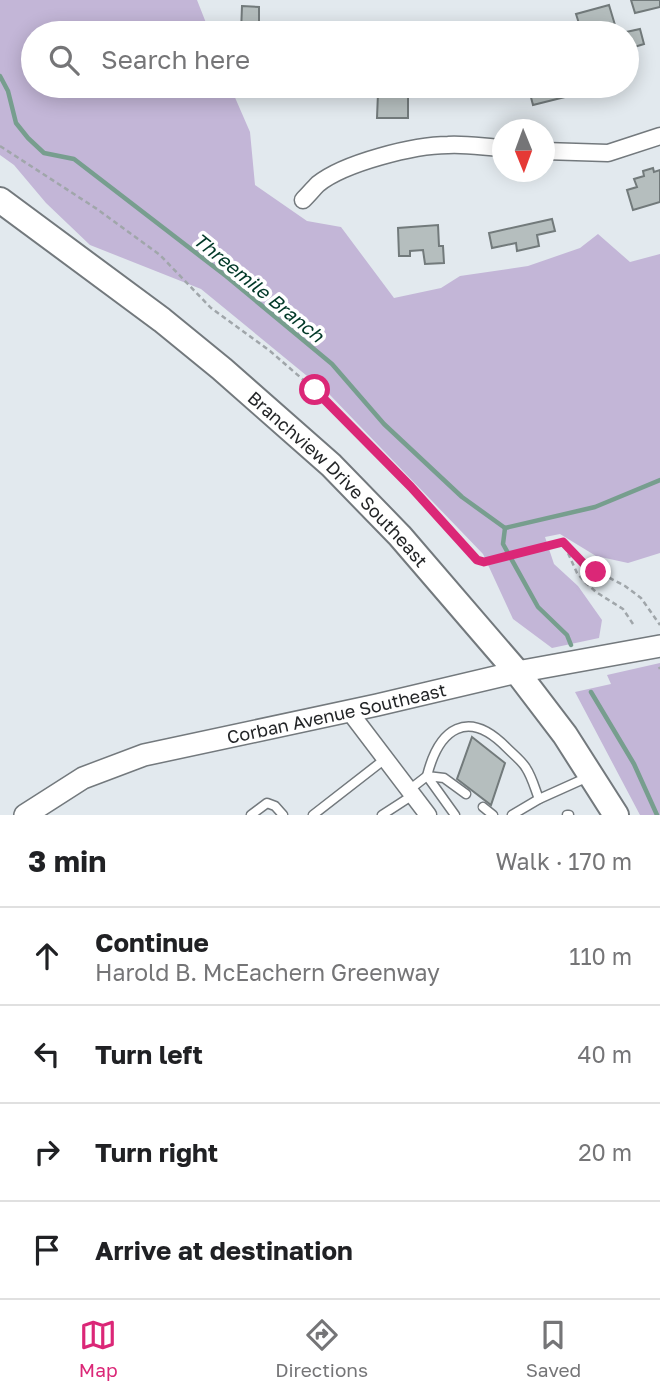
<!DOCTYPE html>
<meta charset="utf-8">
<style>
body{margin:0;font-family:"Golos Text",sans-serif;background:#f6f6f6;color:#202124}
.compass{position:absolute;left:492px;top:119px;width:63px;height:63px;border-radius:50%;background:#fff;box-shadow:0 4px 18px #0003;rotate:179deg}
.stop{position:absolute;width:21px;height:21px;margin:-16px;border:5px solid #db2777;border-radius:50%;background:#fff}
.stop.end{background:#db2777;border-color:#fff;box-shadow:0 2px 7px #0008}
.list{margin:0;padding:0;list-style:none}
h2{display:flex;justify-content:space-between;align-items:center;height:91px;margin:0;padding:0 28px;font-size:30px}
h2 small{font-size:23px;font-weight:400;color:#757577}
.list li{display:grid;grid-template-columns:46px 1fr auto;gap:21px;align-items:center;box-sizing:border-box;height:98px;padding:0 28px;border-top:2px solid #e0e0e0}
.list b{display:block;font-size:26px;white-space:nowrap}
.list p{margin:0;font-size:23px;white-space:nowrap;color:#757577}
.list em{font-size:23px;font-style:normal;color:#757577}
.icon{flex:none;width:38px;height:38px;fill:none;stroke:currentColor;stroke-width:2;stroke-linecap:round;stroke-linejoin:round}
.map{position:relative;flex:none;width:660px;height:815px;overflow:hidden}
.search{position:absolute;background:#fff;box-shadow:0 4px 18px #0003;left:21px;right:21px;top:21px;height:77px;display:flex;align-items:center;gap:18px;box-sizing:border-box;padding:0 24px;border-radius:38px;color:#757577;font-size:26px}
.sheet{height:483px;background:#fff}
nav{display:flex;justify-content:space-around;align-items:center;box-sizing:border-box;height:98px;border-top:2px solid #e0e0e0;background:#fff;font-size:19px;color:#757577}
nav a{display:grid;justify-items:center;gap:4px}
nav .on{color:#db2777}
.map>svg:first-child{display:block}
</style>
<div class="map">
<svg width="660" height="815" viewBox="0 0 660 815">
<rect width="100%" height="100%" fill="#e2e9ee"/>
<!-- green -->
<g fill="#c3b6d7">
<polygon points="0,0 197,0 210,33 33,33 33,86 230,86 250,132 255,185 307,221 341,227 394,298 441,288 460,276 528,266 580,248 598,234 630,262 660,254 660,553 628,563 596,556 560,534 545,537 554,564 578,586 602,620 599,638 552,648 513,619 483,554 329,394 201,289 90,245 46,203 14,165 0,155"/>
<polygon points="660,663 660,815 640,815 575,692 611,684 607,675"/>
</g>
<g fill="none" stroke-linecap="round" stroke-linejoin="round">
<!-- stream -->
<g stroke="#779e8e" stroke-width="4.5">
<polyline points="0,76 8,91 16,123 28,138 44,153 74,159 226,276 332,364 384,424 462,497 505,528"/>
<polyline points="505,528 595,507 660,480"/>
<polyline points="505,528 503,544 538,607 567,635 571,645"/>
<polyline points="591,692 634,764 657,815"/>
</g>
</g>
<!-- building -->
<g fill="#b5bebe" stroke="#727a7b" stroke-width="2">
<polygon points="631,0 660,0 660,7 635,13"/>
<polygon points="609,5 615,25 608,27 609,33 582,33 576,14"/>
<polygon points="242,6 259,7 259,33 241,33"/>
<polygon points="403,25 437,33 402,33"/>
<polygon points="640,29 644,44 631,48 626,32"/>
<polygon points="528,86 562,86 565,97 533,105"/>
<polygon points="378,93 408,94 408,118 377,118"/>
<polygon points="653,168 654,172 660,170 660,202 633,210 627,190 637,187 634,179 644,176 643,171"/>
<polygon points="552,219 555,231 537,235 539,246 517,251 516,243 492,248 489,233"/>
<polygon points="438,225 439,246 443,246 444,263 425,264 423,250 410,251 410,256 399,256 398,228"/>
<polygon points="472,737 505,763 491,805 457,779"/>
</g>
<g fill="none" stroke-linecap="round" stroke-linejoin="round">
<defs>
<g id="lane">
<polyline points="409,790 427,776 444,778 466,794"/>
<polyline points="483,807 493,815"/>
<polyline points="251,815 267,803 275,806 283,815"/>
<polyline points="313,815 385,759"/>
<polyline points="382,815 413,795"/>
<path d="M455,815L427,776C439,728 468,708 507,748C513,754 522,761 526,768C532,777 535,789 539,799"/>
<polyline points="512,815 539,799 588,777"/>
<polyline points="567,815 569,815"/>
</g>
<g id="street">
<polyline points="544,151 608,153 660,136"/>
<path d="M303,200C308,195 313,189 318,184C344,163 414,145 448,145C466,144 484,147 503,148"/>
<polyline points="349,711 428,815"/>
</g>
<g id="secondary">
<path id="s1" d="M25,815L83,778L144,755L377,705L517,672L660,646"/>
</g>
<g id="primary">
<path id="s2" d="M0,200L162,320L222,369L331,465L400,536L517,672L565,735L616,815"/>
</g>
</defs>
<!-- lane casing -->
<use href="#lane" stroke="#73797d" stroke-width="11"/>
<!-- street casing -->
<use href="#street" stroke="#73797d" stroke-width="19"/>
<!-- secondary casing -->
<use href="#secondary" stroke="#73797d" stroke-width="24"/>
<!-- primary casing -->
<use href="#primary" stroke="#73797d" stroke-width="28"/>
<!-- path -->
<g stroke="#a0a6aa" stroke-width="2.5" stroke-dasharray="5 3.5" stroke-linecap="butt">
<polyline points="0,146 97,209 160,255 211,308 270,351 315,390 411,487 477,560 484,562 563,542"/>
<polyline points="633,624 623,609 596,592 585,582 577,573 563,542 585,565 625,586 641,598 660,625"/>
<polyline points="659,667 660,669"/>
</g>
<!-- lane -->
<use href="#lane" stroke="#fff" stroke-width="8"/>
<!-- street -->
<use href="#street" stroke="#fff" stroke-width="16"/>
<!-- secondary -->
<use href="#secondary" stroke="#fff" stroke-width="21"/>
<!-- primary -->
<use href="#primary" stroke="#fff" stroke-width="24"/>
</g>
<g fill="none" stroke-linecap="round" stroke-linejoin="round">
<!-- route -->
<polyline stroke="#db2777" stroke-width="9" points="315,390 411,487 477,560 484,562 563,542 585,565 596,572"/>
</g>
<g text-anchor="middle" dominant-baseline="central" stroke-width="7" stroke-linejoin="round" paint-order="stroke">
<!-- street labels -->
<g font-size="18" fill="#232527" stroke="#fff">
<text stroke="none"><textPath href="#s2" startOffset="439">Branchview Drive Southeast</textPath></text>
<text stroke="none"><textPath href="#s1" startOffset="331">Corban Avenue Southeast</textPath></text>
</g>
<!-- water labels -->
<g font-size="19" font-style="italic" fill="#003827" stroke="#fff">
<text transform="translate(259 287) rotate(39)">Threemile Branch</text>
</g>
</g>
</svg>
<svg class="compass" viewBox="-18 -18 36 36"><path d="M0-13l5 13h-10z" fill="#e53935"/><path d="M0 13l5-13h-10z" fill="#757577"/></svg>
<div class="stop" style="left:315px;top:390px"></div>
<div class="stop end" style="left:596px;top:572px"></div>
<div class="search"><svg class="icon" aria-label="search" viewBox="0 0 24 24"><circle cx="10" cy="10" r="6"/><path d="M15 15l6 6"/></svg>Search here</div>
</div>
<section class="sheet">
<h2>3 min<small>Walk · 170 m</small></h2>
<ul class="list">
<li><svg class="icon" aria-label="ahead" viewBox="0 0 24 24"><path d="M12 20V5M6 11l6-6 6 6"/></svg><div><b>Continue</b><p>Harold B. McEachern Greenway</p></div><em>110 m</em></li>
<li><svg class="icon" aria-label="left" viewBox="0 0 24 24"><path d="M17 20v-9H6M10 6l-5 5 5 5"/></svg><div><b>Turn left</b></div><em>40 m</em></li>
<li><svg class="icon" aria-label="right" viewBox="0 0 24 24"><path d="M7 20v-9h11M14 6l5 5-5 5"/></svg><div><b>Turn right</b></div><em>20 m</em></li>
<li><svg class="icon" aria-label="arrive" viewBox="0 0 24 24"><path d="M6 21V4h12l-3 4 3 4H6"/></svg><div><b>Arrive at destination</b></div></li>
</ul>
</section>
<nav>
<a class="on"><svg class="icon" aria-label="map" viewBox="0 0 24 24"><path d="M3 6l6-2 6 2 6-2v14l-6 2-6-2-6 2zM9 4v14M15 6v14"/></svg>Map</a>
<a><svg class="icon" aria-label="directions" viewBox="0 0 24 24"><path d="M12 3l9 9-9 9-9-9zM9 14v-3h6M13 9l2 2-2 2"/></svg>Directions</a>
<a><svg class="icon" aria-label="saved" viewBox="0 0 24 24"><path d="M7 4h10v16l-5-4-5 4z"/></svg>Saved</a>
</nav>
